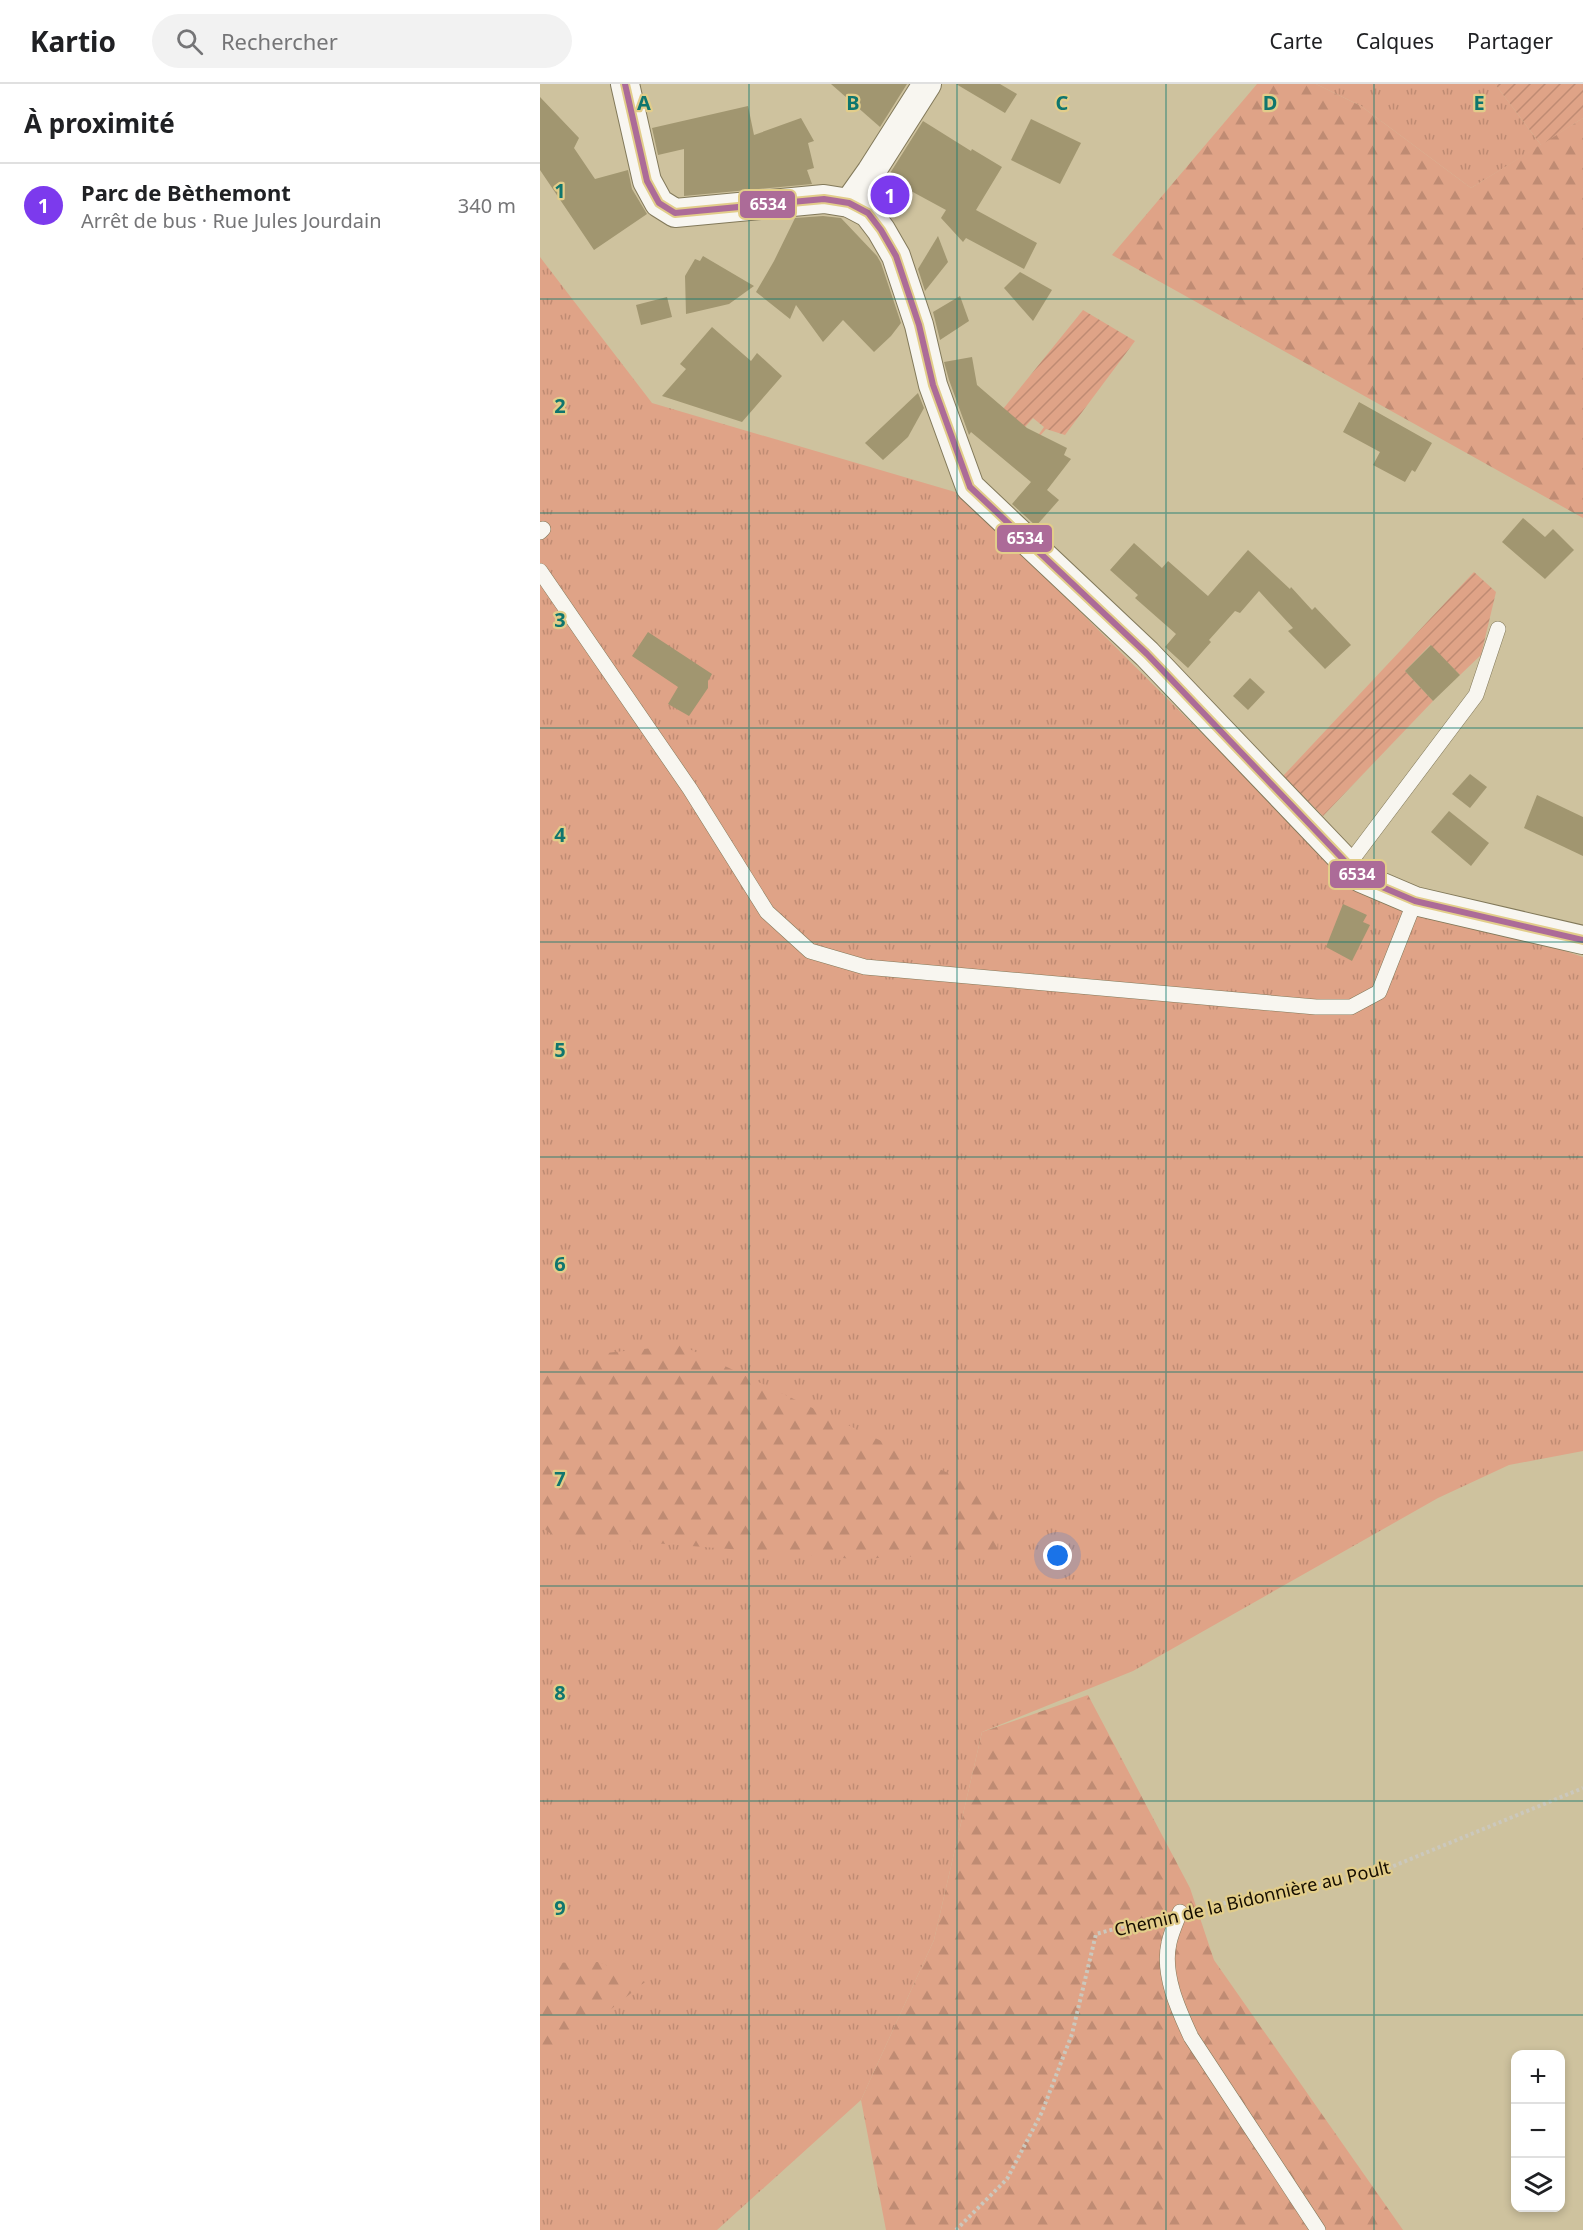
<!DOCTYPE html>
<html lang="fr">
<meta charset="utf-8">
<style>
body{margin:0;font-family:"Noto Sans",sans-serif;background:#f2f2f2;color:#202124}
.controls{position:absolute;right:18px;bottom:18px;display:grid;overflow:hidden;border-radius:12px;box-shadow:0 3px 9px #0003}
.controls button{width:54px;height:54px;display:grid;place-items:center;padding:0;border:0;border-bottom:2px solid #e0e0e0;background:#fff;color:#202124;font:30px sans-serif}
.you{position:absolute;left:518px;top:1472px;width:21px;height:21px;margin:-15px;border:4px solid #fff;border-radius:50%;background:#1a73e8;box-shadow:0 0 0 9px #1a73e833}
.badge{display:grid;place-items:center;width:39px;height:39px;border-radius:50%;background:#7c3aed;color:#fff;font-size:20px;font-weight:700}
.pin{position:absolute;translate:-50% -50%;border:3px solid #fff;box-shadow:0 2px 6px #0006}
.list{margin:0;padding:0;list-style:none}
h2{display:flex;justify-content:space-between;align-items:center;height:78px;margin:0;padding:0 24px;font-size:26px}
h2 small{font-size:20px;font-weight:400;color:#757577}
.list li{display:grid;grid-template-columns:39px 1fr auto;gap:18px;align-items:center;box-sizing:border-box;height:84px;padding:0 24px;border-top:2px solid #e0e0e0}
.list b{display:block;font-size:22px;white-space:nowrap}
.list p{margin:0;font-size:20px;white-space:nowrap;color:#757577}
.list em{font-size:20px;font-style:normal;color:#757577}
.icon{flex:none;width:33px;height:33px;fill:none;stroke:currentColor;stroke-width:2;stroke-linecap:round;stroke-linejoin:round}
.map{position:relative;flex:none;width:1043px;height:2146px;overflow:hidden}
header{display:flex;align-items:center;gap:36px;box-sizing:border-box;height:84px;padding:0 30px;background:#fff;border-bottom:2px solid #e0e0e0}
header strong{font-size:28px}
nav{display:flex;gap:33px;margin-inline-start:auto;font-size:21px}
.search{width:420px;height:54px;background:#f2f2f2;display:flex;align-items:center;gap:15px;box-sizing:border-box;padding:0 21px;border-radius:33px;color:#757577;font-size:22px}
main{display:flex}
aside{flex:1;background:#fff}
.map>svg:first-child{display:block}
</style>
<header>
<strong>Kartio</strong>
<div class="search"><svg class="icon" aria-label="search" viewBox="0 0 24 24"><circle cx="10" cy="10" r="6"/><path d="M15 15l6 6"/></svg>Rechercher</div>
<nav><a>Carte</a><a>Calques</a><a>Partager</a></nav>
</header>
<main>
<aside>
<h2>À proximité<small></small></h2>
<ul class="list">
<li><span class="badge">1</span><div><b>Parc de Bèthemont</b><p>Arrêt de bus · Rue Jules Jourdain</p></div><em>340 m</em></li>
</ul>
</aside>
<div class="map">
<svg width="1043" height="2146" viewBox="0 0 1043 2146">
<defs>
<pattern id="grass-tufts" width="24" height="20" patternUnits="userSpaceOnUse" patternTransform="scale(1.5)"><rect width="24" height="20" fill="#dfa387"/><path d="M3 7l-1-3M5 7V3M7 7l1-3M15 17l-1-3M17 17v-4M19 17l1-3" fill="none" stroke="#bf8b73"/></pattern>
<pattern id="forest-firs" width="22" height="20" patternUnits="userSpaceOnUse" patternTransform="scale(1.5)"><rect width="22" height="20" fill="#dfa387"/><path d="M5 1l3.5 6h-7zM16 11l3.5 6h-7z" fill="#bf8b73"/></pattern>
<pattern id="garden-furrows" width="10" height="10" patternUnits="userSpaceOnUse" patternTransform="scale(1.5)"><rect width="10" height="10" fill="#dfa387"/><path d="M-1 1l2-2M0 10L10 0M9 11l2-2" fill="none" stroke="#bf8b73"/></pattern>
</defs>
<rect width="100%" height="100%" fill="#cec29e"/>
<!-- grass -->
<g fill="url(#grass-tufts)">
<polygon points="776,0 955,0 1001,61 931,104 821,22"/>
<polygon points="0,173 112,319 422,410 807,794 1043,873 1043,1367 969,1381 898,1414 593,1587 442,1648 394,1856 321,2016 177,2146 0,2146"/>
</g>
<!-- forest -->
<g fill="url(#forest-firs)">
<polygon points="717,0 776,0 821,22 931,104 1043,34 1043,434 572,171"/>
<polygon points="141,1261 460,1414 457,1469 315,1475 12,1451 0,1441 0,1276"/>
<polygon points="548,1611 650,1804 674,1876 863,2146 346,2146 321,2016 394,1856 442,1648"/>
<polygon points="59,1878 105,1898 0,1982 0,1879"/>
</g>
<!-- garden -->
<g fill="url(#garden-furrows)">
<polygon points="955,0 1043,0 1043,34 1001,61"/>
<polygon points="543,226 595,257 525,351 506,345 498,354 497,353 504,343 493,334 485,343 463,325"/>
<polygon points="934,488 956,508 941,571 920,591 890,561 865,587 893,617 783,732 743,692"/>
</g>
<!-- building -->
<g fill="#a19670">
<polygon points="291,0 367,0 340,43"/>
<polygon points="416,0 460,0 477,10 465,29"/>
<polygon points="0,13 39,54 34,64 55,95 88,86 92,105 107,130 54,166 0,86"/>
<polygon points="208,22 214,51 261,34 274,57 268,59 274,84 267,86 272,100 144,112 144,65 118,71 112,44"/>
<polygon points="491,35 541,59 520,100 471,76"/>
<polygon points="383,37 431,67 432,65 462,83 436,126 497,159 484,185 426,154 423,158 401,134 406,126 347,94"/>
<polygon points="283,132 301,134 337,172 341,179 361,239 351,252 334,268 303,236 283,258 256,221 250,235 216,208 234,177 255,134"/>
<polygon points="398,152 408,178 385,207 378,185"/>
<polygon points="163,172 214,202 189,220 146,230 145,192 155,175 160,177"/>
<polygon points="480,188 512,206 493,237 464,204"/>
<polygon points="420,212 429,237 400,256 393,228"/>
<polygon points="127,213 132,233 101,241 96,221"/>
<polygon points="172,243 211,277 217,269 242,292 202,338 122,312 146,285 140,280"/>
<polygon points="432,273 437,301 487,344 527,364 524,371 531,375 507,406 519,416 496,442 472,420 491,398 431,348 429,351 409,296 404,278"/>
<polygon points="378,309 384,324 368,353 343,376 325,359"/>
<polygon points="819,318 892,359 875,388 872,386 865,398 833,381 840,368 803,348"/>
<polygon points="983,434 1005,453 1013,445 1034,466 1005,495 962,458"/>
<polygon points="594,459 622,484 628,477 668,512 708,466 750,505 751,503 772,526 775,523 811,561 785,585 748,547 753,544 719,507 700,529 695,527 669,556 671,558 648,584 625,563 636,550 595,514 598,511 570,486"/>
<polygon points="108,548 172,590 168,597 168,604 149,632 128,620 138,603 92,572"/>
<polygon points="891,561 920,591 893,617 865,587"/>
<polygon points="710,594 725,608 708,626 693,612"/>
<polygon points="930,690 947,703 930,724 912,710"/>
<polygon points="997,711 1043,733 1043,772 984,744"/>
<polygon points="909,727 949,759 931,782 891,748"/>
<polygon points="803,820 827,831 823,838 830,841 812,877 786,863"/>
</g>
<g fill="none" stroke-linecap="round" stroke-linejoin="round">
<defs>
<g id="service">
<polyline points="0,448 3,445"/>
<polyline points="0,487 150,705 227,828 270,867 325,883 776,923 811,923 839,908 875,817"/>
<polyline points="808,781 936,611 958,545"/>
<path d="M640,1828C636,1838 631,1849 629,1859C622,1890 638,1925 651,1953L778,2146"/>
</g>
<g id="minor">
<polyline points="85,0 107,97 119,119 135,129 284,115 309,119 328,129 341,146 356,172 379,241 393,301 430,403 607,570 821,794 875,817 1043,856"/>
<polyline points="309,119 331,88 387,0"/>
</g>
</defs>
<!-- service casing -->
<use href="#service" stroke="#82795a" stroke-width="16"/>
<!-- minor casing -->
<use href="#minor" stroke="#82795a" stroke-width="30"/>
<!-- path -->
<g stroke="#cbc8bd" stroke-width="4" stroke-dasharray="3 3" stroke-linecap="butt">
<polyline points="660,1824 839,1788 1043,1704"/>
<polyline points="416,2146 467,2095 502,2028 532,1950 556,1850 615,1834"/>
</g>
<!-- service -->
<use href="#service" stroke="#f8f6f0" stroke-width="15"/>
<!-- minor -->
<use href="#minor" stroke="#f8f6f0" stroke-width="28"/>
<defs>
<polyline id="bus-1" points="85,0 107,97 119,119 135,129 284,115 309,119 328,129 341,146 356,172 379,241 393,301 430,403 607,570 821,794 875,817 1043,856"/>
</defs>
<!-- bus-1 casing -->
<use href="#bus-1" stroke="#e2cd8a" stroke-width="10"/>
<!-- bus-1 -->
<use href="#bus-1" stroke="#ac6b98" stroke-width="6"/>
</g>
<!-- grid -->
<path fill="none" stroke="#0f766e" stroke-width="1.5" stroke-opacity="0.55" d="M209,0V2146M417,0V2146M626,0V2146M834,0V2146M0,215H1043M0,429H1043M0,644H1043M0,858H1043M0,1073H1043M0,1288H1043M0,1502H1043M0,1717H1043M0,1931H1043"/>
<g text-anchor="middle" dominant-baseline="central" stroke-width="4.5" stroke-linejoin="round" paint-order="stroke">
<!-- street labels -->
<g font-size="18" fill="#160e00" stroke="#e2cd8a">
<text transform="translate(712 1814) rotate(-13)">Chemin de la Bidonnière au Poult</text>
</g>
</g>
<g font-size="20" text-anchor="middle" font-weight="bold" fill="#0f766e" stroke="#e2cd8a" stroke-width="4.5" stroke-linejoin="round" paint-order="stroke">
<text x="104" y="26">A</text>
<text x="313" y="26">B</text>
<text x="522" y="26">C</text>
<text x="730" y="26">D</text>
<text x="939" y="26">E</text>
<text x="20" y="114">1</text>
<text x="20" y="329">2</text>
<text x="20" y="543">3</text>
<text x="20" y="758">4</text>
<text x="20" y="973">5</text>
<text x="20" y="1187">6</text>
<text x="20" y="1402">7</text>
<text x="20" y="1616">8</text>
<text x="20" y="1831">9</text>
</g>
<g stroke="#e2cd8a" stroke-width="2">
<rect x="199" y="106" width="57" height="29" rx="6" fill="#ac6b98"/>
<rect x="456" y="440" width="57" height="29" rx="6" fill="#ac6b98"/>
<rect x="789" y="776" width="57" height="29" rx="6" fill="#ac6b98"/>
</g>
<g font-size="16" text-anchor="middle" font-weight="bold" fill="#fff">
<text x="228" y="126">6534</text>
<text x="485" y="460">6534</text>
<text x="817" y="796">6534</text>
</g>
</svg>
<div class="controls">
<button>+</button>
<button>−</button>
<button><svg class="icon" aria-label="layers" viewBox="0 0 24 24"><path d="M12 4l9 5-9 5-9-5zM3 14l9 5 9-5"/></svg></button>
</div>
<div class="you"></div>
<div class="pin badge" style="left:350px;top:111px">1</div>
</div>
</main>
